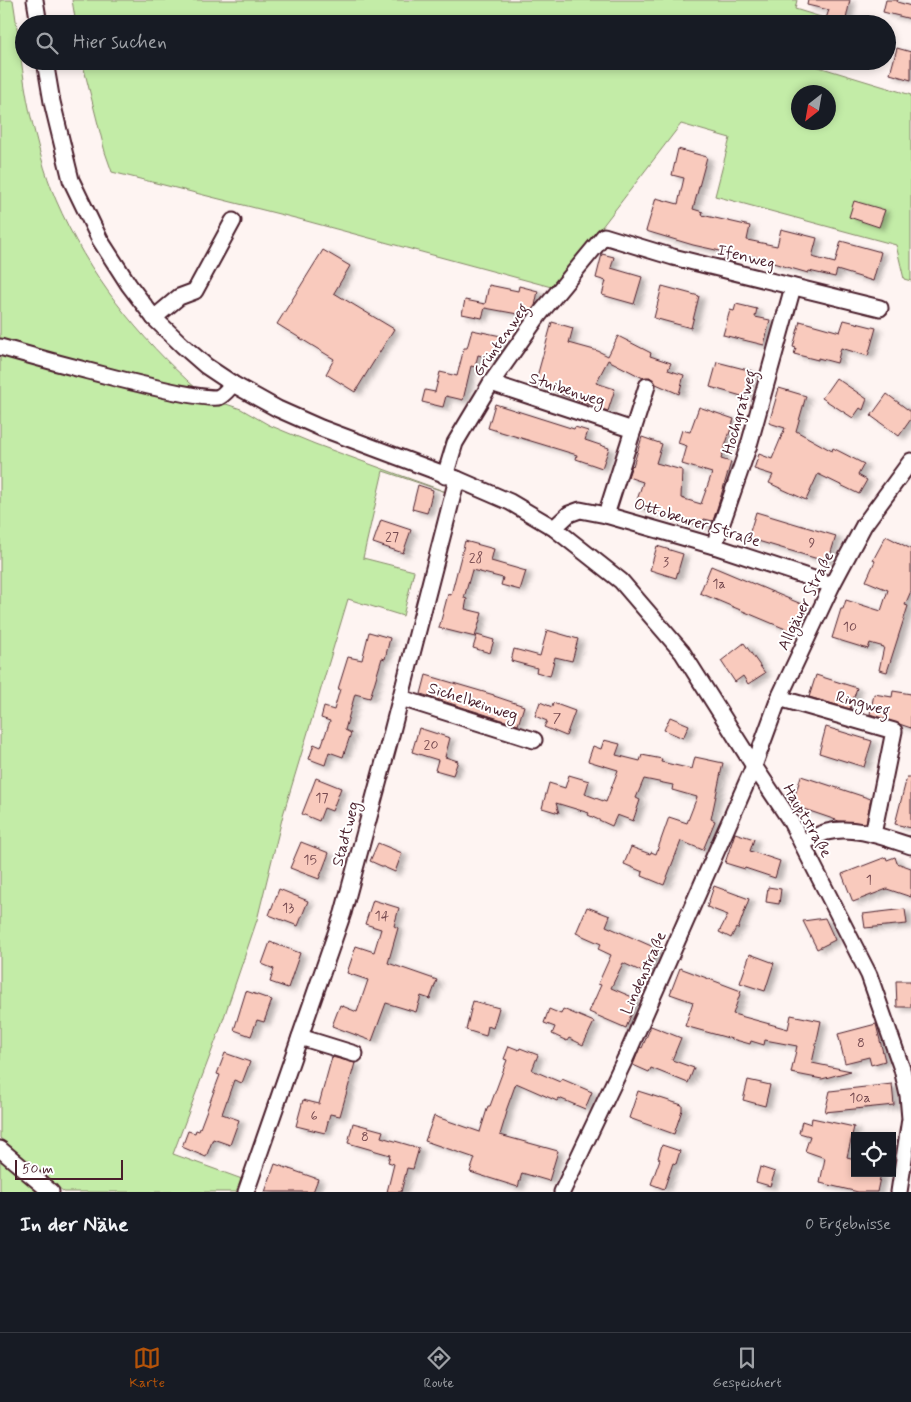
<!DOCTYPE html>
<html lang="de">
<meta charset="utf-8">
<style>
body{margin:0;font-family:Mynerve,sans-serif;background:#242831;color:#f1f3f6}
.controls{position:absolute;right:15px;bottom:15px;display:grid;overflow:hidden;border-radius:0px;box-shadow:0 2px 8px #0003}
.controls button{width:45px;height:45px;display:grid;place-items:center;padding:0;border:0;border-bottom:1px solid #363941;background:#171b24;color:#f1f3f6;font:25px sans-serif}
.compass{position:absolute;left:791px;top:85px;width:45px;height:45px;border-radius:50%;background:#171b24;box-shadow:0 2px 8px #0003;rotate:211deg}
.scale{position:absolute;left:15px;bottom:12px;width:108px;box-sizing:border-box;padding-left:5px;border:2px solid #4a1f2b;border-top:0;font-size:14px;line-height:18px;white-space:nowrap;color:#4a1f2b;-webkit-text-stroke:4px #fff;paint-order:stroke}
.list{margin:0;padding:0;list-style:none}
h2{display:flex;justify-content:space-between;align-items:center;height:65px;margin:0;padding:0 20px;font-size:21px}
h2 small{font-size:16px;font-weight:400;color:#9ea1a6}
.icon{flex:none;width:28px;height:28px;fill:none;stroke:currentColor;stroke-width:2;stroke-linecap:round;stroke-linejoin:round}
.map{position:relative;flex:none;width:911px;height:1192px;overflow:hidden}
.search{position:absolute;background:#171b24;box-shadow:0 2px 8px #0003;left:15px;right:15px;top:15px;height:55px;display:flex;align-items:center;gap:12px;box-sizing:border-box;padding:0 18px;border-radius:28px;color:#9ea1a6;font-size:19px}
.sheet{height:140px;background:#171b24}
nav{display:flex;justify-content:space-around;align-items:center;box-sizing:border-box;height:70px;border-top:1px solid #363941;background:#171b24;font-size:14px;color:#9ea1a6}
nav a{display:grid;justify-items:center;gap:2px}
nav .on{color:#b45309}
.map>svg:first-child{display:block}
</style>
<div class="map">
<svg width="911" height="1192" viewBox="0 0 911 1192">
<defs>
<filter id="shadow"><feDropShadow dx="5.5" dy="3" stdDeviation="2.5" flood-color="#0004"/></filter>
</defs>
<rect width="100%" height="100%" fill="#fef4f2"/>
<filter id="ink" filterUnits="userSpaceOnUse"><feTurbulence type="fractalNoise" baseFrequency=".02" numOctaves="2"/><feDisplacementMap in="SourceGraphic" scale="10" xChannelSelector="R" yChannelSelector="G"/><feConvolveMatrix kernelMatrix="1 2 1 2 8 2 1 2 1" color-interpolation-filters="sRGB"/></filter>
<g filter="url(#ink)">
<!-- green -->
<g fill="#c3eca7" stroke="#868669" fill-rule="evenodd">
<path d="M0,0H13C19,37 22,76 30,113C37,142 44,172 56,200C88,274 138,337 198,390L0,343Z"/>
<polygon points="72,0 797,0 795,9 821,17 819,24 76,24"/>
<path d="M82,61H810L809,64L911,95V281L904,279L896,245L715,196L730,138L681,124L555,288L299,219L112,172L105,152ZM798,92H828V122H798Z"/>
<polygon points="0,351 209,404 226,404 241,409 269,425 315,444 446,492 383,471 363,558 414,571 403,616 348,599 283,815 257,920 220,1029 173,1154 242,1179 237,1192 64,1192 0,1138"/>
<polygon points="0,1157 41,1192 0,1192"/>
</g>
<!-- building -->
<g fill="#f9cabd" stroke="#4a1f2b" filter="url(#shadow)">
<polygon points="808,0 850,0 845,24 824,24 829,10 807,5"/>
<polygon points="886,0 898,0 897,2 911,6 911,19 883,12"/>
<polygon points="897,48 911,52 911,80 890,74"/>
<polygon points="678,149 707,157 693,209 703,212 702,215 750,226 747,240 777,246 781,229 817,238 812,257 835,263 841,241 881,252 873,281 837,270 835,277 809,271 808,273 773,263 773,261 743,254 743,256 693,245 646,231 656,198 678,204 684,178 672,175"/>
<polygon points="854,201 885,210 879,227 849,217"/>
<polygon points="323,250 350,266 334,293 394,329 355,392 326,374 334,359 277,324"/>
<polygon points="602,254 614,257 611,268 642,277 634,304 602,295 606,281 596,278"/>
<polygon points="489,285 518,291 519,286 538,291 535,306 531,310 524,309 523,315 485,308 482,318 462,314 465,300 485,304"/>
<polygon points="662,286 699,296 691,328 654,318"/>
<polygon points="736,304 757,309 755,317 770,320 764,345 723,335 730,310 734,311"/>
<polygon points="844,320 876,328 868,356 841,348 837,363 818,358 818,360 794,354 796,348 793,347 800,321 840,332"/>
<polygon points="552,322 573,328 569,343 598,351 608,356 618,336 651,353 650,356 671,363 668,370 684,375 679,394 656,384 650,377 643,378 608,360 596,383 615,389 608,411 557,393 558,391 535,384"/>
<polygon points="472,330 501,336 495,359 478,355 475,367 471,366 463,400 446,396 443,407 422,402 425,390 435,392 440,372 457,376 464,348 467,348"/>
<polygon points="717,362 752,371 745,397 710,387"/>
<polygon points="836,378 867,399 863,410 860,408 853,418 822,398"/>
<polygon points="779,388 806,396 796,431 832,451 833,448 864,464 858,475 867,480 859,494 818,474 806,500 769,483 773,475 754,469 759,454 772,459 785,428 769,423"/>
<polygon points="887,394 911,412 911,419 899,436 871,416"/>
<polygon points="495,404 574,429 575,427 588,431 585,440 609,448 602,468 576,459 577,455 488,428"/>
<polygon points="699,407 734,419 721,459 731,462 720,499 713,521 704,519 702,526 635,506 643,482 628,477 632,465 633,466 642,437 662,444 656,463 682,470 681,498 701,504 712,473 682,464 687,446 678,443 682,430 690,432"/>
<polygon points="418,485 433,490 427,513 412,509"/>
<polygon points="756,512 836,536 828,562 748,538"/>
<polygon points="381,520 411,530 403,553 373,543"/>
<polygon points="886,536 911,549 911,591 905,605 908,606 887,672 879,670 884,647 870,643 868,649 832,638 841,609 843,609 846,600 881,611 888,590 866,581 875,561 873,560"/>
<polygon points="465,541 494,549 491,561 526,571 520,590 501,585 503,578 472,570 464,598 467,599 465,609 482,613 475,637 439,628 448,594 451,595"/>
<polygon points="657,546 683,554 676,578 650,570"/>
<polygon points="711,566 806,606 795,633 700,593"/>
<polygon points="547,630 578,639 572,661 555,657 550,676 536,672 537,668 511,661 514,649 540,656"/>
<polygon points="369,632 390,638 385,659 382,658 370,698 355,694 345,730 351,733 343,757 329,752 325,765 309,759 314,744 321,747 330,721 321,718 324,707 334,710 340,689 338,689 348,657 362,660"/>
<polygon points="477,635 494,640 490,653 473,648"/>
<polygon points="744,643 765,673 748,684 743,676 735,682 721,661"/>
<polygon points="426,675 494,695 494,696 524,706 518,725 421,694"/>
<polygon points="816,675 857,688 850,709 809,697"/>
<polygon points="893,691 911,694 911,728 870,714 874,694 892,697"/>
<polygon points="540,702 552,707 553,703 575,711 566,736 544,727 547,721 535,716"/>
<polygon points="670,717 689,725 683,738 664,730"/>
<polygon points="826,727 872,741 864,767 819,753"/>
<polygon points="419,728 450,738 445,757 458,761 453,775 435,770 438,760 412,752"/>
<polygon points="604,740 620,744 616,755 640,761 642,755 662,759 661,762 692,769 695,757 723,763 711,819 715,821 703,850 681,841 664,885 642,876 643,872 624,864 631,847 650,854 651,852 656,854 669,817 687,823 697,797 672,790 673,785 644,779 636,798 640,800 633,821 617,815 612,826 588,815 589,813 556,803 559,813 542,808 549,783 565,788 569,775 589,781 585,794 606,802 618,770 588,761 593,746 601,749"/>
<polygon points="801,776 871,799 866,823 839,821 792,805"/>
<polygon points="907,777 911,777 911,828 895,824"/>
<polygon points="316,778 341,788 332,811 324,808 319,821 302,814"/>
<polygon points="735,833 754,839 750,851 780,861 775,878 745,868 745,869 725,863"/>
<polygon points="301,842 329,853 319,879 290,868"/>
<polygon points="378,843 402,853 395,872 370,861"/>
<polygon points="886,857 887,860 895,857 897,863 911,868 911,897 887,889 853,902 842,874"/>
<polygon points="714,886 749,899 738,929 736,928 731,938 719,932 728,915 707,907"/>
<polygon points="768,887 781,889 779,904 766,902"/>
<polygon points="279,889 308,901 298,926 269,915"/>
<polygon points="373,900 399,908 394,926 398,928 388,963 437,980 430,999 421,996 416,1012 386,1003 372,1041 332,1026 340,1005 357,1012 368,980 347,973 356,946 374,952 381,929 365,924"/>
<polygon points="587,907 610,916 606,926 658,949 647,974 623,963 611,988 637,999 626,1028 589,1012 601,985 598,984 611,955 598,949 601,944 576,933"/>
<polygon points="905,909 907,924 865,928 863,914"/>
<polygon points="825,918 835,940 817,949 803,921"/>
<polygon points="270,942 300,953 288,988 270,982 274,969 262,964"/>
<polygon points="750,954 774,963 765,991 740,983"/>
<polygon points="680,968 741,991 733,1014 788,1029 791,1015 821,1021 812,1063 851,1071 822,1079 791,1073 797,1046 765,1040 764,1045 751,1041 750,1044 685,1026 693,1002 670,994"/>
<polygon points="896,981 911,981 911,1007 897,1007"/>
<polygon points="246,991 272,1000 264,1022 257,1020 251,1036 234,1030"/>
<polygon points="473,1001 499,1008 493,1028 488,1026 486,1036 466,1030"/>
<polygon points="549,1009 561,1014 563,1009 594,1022 583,1045 569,1038 567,1041 552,1034 555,1027 544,1023"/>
<polygon points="876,1024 885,1061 871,1065 869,1057 845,1063 838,1034"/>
<polygon points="651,1026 681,1038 672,1060 694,1068 688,1083 651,1068 649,1072 633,1065 640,1047 642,1048"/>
<polygon points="509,1046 519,1050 520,1048 538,1055 532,1070 560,1082 562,1079 592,1092 585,1109 559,1098 557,1101 516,1083 506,1111 507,1112 500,1135 558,1151 549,1181 522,1173 518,1187 470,1172 475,1158 425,1141 434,1116 480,1132 488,1106 490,1106 507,1060 504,1059"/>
<polygon points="225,1053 250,1062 242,1083 234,1080 222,1114 239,1120 230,1145 213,1139 206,1157 182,1147 188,1131 195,1133 196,1130 199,1131 220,1075 217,1074"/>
<polygon points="332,1057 355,1063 340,1116 330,1114 325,1133 296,1126 303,1100 319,1104"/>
<polygon points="748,1080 770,1085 765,1106 743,1100"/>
<polygon points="892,1084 894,1105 825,1112 830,1091"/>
<polygon points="638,1091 682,1105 682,1110 674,1134 629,1118"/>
<polygon points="812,1118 854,1127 847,1157 855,1159 855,1173 881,1173 877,1192 858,1192 820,1183 825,1158 805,1151 810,1136 799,1133 802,1121 811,1124"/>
<polygon points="353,1123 383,1131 381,1137 419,1148 413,1169 407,1168 401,1192 387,1192 394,1164 388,1162 390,1155 348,1143"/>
<polygon points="662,1145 680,1151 676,1164 673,1163 664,1189 651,1184 660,1159 658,1158"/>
<polygon points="275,1164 318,1179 313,1192 265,1192"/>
<polygon points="760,1167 775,1172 770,1186 756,1182"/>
</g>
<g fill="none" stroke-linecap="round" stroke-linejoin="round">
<defs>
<g id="street">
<polyline points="35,0 39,24"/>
<polyline points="45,61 52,102 71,180 100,240 129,285 154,318 182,345 206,366 233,384 278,409 321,428 457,479 510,502 554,528 621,581 682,652 754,766 790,820 869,975 902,1069 908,1095 910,1119 899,1192"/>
<polyline points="154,318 179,297 195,291 233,221"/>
<path d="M0,347C28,355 203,404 219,397C224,395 229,388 233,384"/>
<polyline points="491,383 633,430"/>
<polyline points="445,476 455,443 491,383 539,315 604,236 673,257 880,308"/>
<polyline points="606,515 647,386"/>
<polyline points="554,528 569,514 580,510 606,515 714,546 832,585"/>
<polyline points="714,546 749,445 793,287"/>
<polyline points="401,698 534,740"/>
<polyline points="779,698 894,731 873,834"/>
<path d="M802,843C810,840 818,834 827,832C854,825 885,838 911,846"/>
<polyline points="300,1037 355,1054"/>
<polyline points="0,1149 51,1192"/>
<polyline points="246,1192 343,913 389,743 457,479"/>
<polyline points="562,1192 626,1057 754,766 779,698 832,585 864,525 911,461"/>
</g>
</defs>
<!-- street casing -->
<use href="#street" stroke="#4a1f2b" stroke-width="19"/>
<!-- street -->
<use href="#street" stroke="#fff" stroke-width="15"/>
</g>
</g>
<g text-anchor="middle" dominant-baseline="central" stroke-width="4" stroke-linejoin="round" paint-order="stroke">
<!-- number labels -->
<g font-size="14" fill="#764a50">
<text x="392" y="537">27</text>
<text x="812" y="543">9</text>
<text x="476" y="558">28</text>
<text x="666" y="562">3</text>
<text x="719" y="584">1a</text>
<text x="850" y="627">10</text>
<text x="557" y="718">7</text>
<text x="431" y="745">20</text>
<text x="322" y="798">17</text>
<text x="310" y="860">15</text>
<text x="869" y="880">1</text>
<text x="288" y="908">13</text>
<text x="382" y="916">14</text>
<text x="861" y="1043">8</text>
<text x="860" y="1098">10a</text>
<text x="314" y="1116">6</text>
<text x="365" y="1137">8</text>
</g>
<!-- street labels -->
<g font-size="16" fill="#4a1f2b" stroke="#fff">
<text transform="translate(746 257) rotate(14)">Ifenweg</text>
<text transform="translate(501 340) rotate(-55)">Grüntenweg</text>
<text transform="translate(567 390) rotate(18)">Stuibenweg</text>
<text transform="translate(740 412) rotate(-74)">Hochgratweg</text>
<text transform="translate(697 523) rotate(17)">Ottobeurer Straße</text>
<text transform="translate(806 601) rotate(-64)">Allgäuer Straße</text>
<text transform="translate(473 702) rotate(18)">Sichelbeinweg</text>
<text transform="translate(863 704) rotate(16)">Ringweg</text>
<text transform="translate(807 821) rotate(60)">Hauptstraße</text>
<text transform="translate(346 834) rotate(-75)">Stadtweg</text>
<text transform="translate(644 973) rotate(-66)">Lindenstraße</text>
</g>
</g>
</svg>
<div class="controls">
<button><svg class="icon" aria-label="locate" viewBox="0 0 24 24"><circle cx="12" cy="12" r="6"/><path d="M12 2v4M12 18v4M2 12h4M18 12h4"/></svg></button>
</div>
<svg class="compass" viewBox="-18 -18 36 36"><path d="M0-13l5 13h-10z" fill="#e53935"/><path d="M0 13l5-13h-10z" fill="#9ea1a6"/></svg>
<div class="scale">50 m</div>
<div class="search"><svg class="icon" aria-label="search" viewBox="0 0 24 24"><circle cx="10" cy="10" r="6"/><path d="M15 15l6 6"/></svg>Hier suchen</div>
</div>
<section class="sheet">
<h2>In der Nähe<small>0 Ergebnisse</small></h2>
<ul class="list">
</ul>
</section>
<nav>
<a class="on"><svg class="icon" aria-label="map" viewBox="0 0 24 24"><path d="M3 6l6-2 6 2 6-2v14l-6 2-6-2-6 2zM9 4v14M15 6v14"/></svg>Karte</a>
<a><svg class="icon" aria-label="directions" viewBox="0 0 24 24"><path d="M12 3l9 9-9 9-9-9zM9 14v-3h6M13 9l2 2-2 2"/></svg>Route</a>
<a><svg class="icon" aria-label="saved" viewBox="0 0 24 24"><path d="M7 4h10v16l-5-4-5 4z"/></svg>Gespeichert</a>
</nav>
